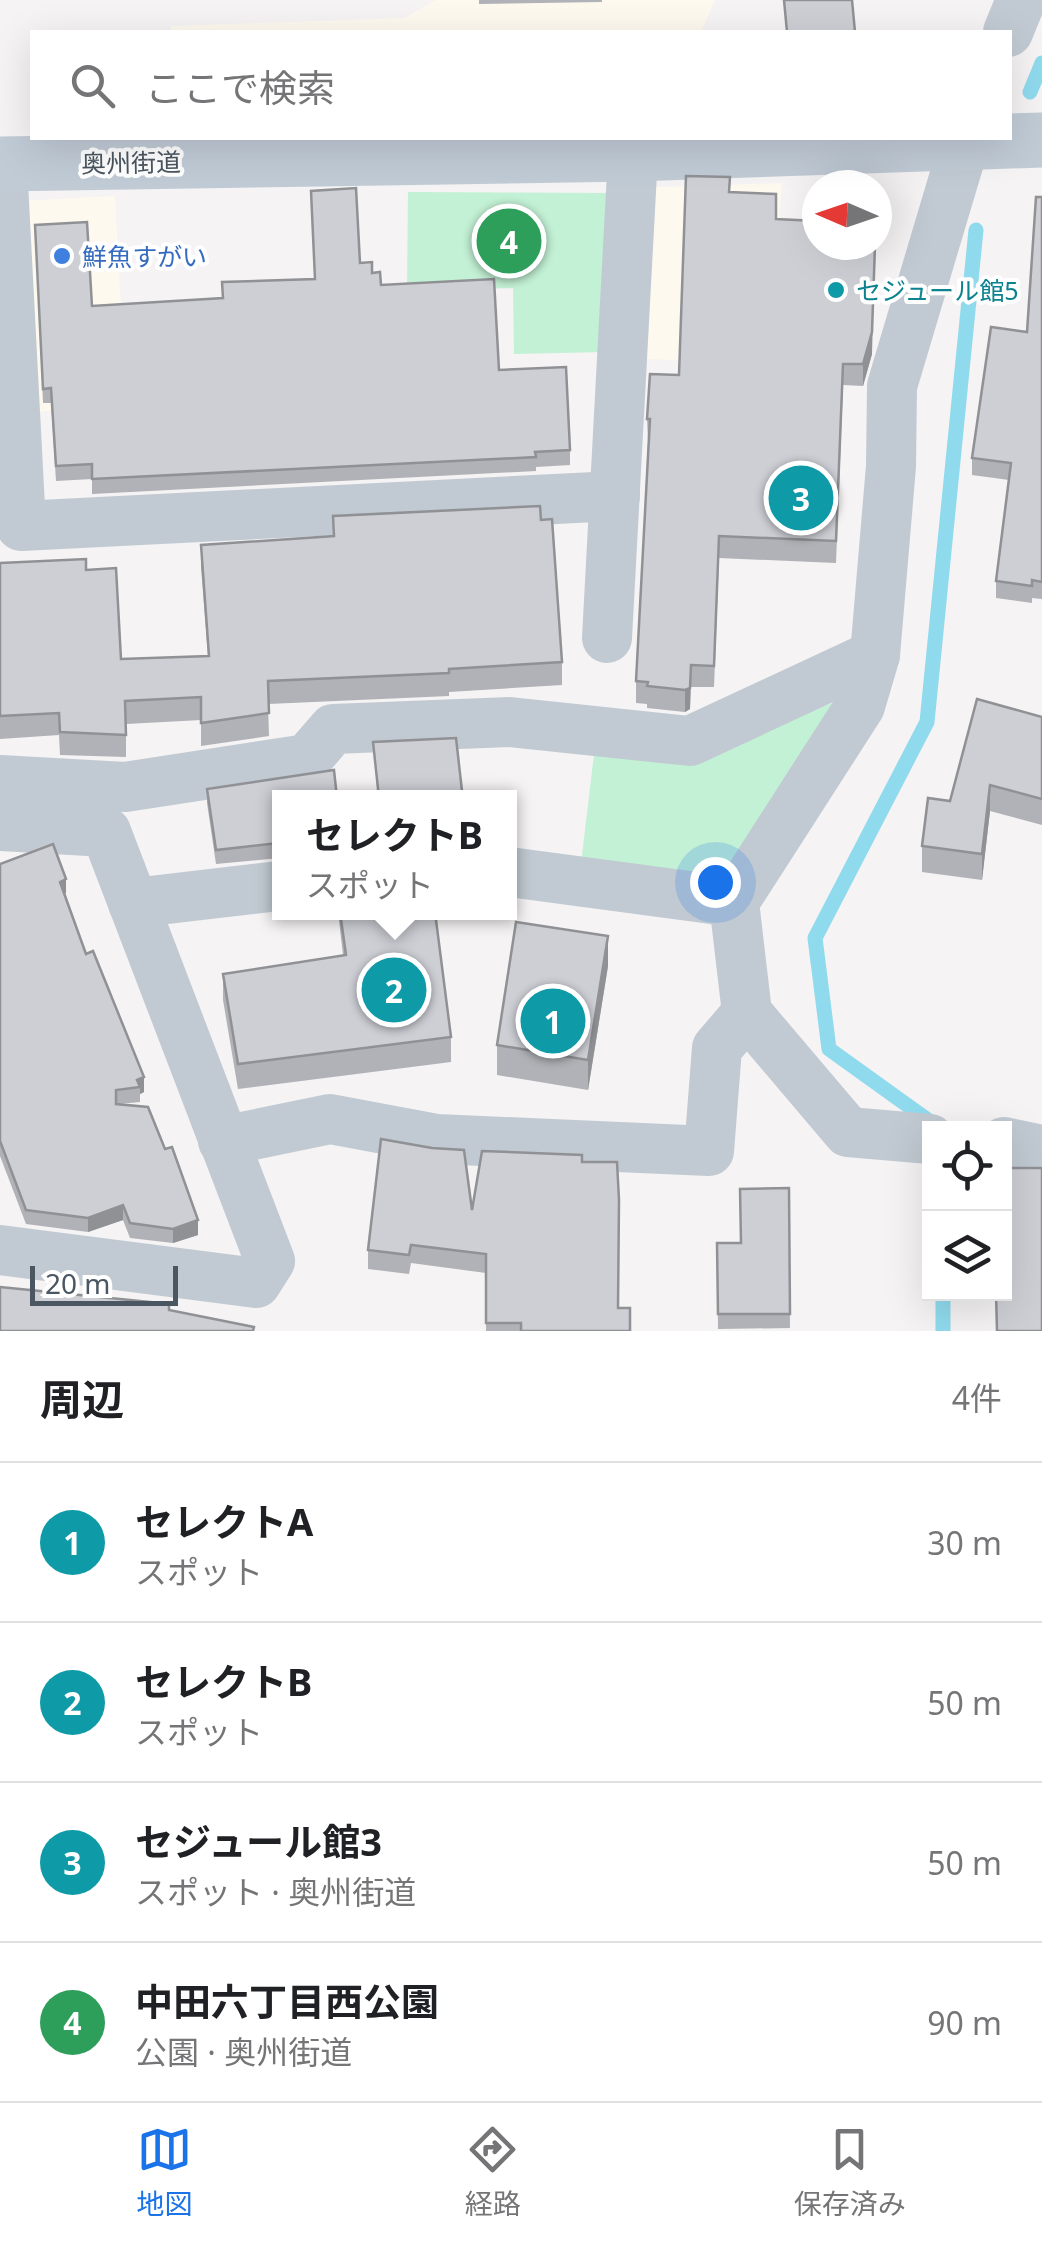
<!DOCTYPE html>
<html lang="ja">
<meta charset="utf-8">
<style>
body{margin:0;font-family:"Noto Sans","Noto Sans JP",sans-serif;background:#f2f2f2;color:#202124}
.controls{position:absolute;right:30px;bottom:30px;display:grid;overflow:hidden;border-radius:0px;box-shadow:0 10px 40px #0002}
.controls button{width:90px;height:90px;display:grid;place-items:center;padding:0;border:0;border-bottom:2px solid #e0e0e0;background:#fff;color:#202124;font:50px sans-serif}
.compass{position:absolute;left:802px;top:170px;width:90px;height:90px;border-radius:50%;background:#fff;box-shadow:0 10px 40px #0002;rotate:272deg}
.scale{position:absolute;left:30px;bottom:25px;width:148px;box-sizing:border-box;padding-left:10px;border:5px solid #4a5661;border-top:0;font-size:28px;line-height:35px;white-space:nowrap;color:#4a5661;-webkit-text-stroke:8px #fff;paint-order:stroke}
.you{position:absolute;left:715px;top:882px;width:35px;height:35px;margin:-25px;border:8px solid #fff;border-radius:50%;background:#1a73e8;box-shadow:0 0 0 15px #1a73e833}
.badge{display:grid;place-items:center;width:65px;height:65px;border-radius:50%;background:#1a73e8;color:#fff;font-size:32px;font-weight:700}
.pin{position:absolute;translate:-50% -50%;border:5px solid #fff;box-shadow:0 2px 10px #0006}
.popup{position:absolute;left:272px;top:790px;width:245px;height:130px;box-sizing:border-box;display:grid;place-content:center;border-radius:0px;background:#fff;filter:drop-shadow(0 2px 8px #0005);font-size:32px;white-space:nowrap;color:#757577}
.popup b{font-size:38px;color:#202124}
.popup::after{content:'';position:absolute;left:50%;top:100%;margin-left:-20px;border:20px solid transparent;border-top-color:#fff}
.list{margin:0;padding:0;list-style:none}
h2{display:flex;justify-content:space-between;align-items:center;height:130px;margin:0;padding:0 40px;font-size:42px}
h2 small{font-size:32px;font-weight:400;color:#757577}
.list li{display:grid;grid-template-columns:65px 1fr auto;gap:30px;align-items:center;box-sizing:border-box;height:160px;padding:0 40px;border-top:2px solid #e0e0e0}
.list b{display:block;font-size:38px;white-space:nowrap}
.list p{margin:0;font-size:32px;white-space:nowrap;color:#757577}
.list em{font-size:32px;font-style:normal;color:#757577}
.icon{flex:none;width:55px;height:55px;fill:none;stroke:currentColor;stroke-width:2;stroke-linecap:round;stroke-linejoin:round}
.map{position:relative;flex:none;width:1042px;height:1331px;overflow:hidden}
.search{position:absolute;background:#fff;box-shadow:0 10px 40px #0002;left:30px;right:30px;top:30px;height:110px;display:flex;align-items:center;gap:25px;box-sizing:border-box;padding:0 35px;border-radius:0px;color:#757577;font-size:38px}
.sheet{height:770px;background:#fff}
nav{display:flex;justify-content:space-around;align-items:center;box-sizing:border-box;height:140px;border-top:2px solid #e0e0e0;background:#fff;font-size:28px;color:#757577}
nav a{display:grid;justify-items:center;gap:5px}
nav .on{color:#1a73e8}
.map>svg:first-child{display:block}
</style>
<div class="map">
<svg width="1042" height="1331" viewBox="0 0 1042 1331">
<rect width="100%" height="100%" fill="#f5f3f3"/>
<!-- commercial -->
<g fill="#fdf9ef">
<polygon points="436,0 715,0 701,32 171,32 171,26 404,18"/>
<polygon points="782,183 770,364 645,359 655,187"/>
<polygon points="115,196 126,406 30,412 20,201"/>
</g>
<!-- green -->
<g fill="#c3f1d5">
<polygon points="408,192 612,193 604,352 514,354 513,288 407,291"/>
<polygon points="851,695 736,882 581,864 594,754 689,763"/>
</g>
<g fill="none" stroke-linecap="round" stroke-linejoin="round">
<!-- stream -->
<g stroke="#90daee" stroke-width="15">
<polyline points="1030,92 1042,63"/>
<polyline points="932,1123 829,1049 815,938 927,722 976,230"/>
<polyline points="943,1294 943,1331"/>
</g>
<!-- minor -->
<g stroke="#c1cad2" stroke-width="50">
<polyline points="1008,32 1021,0"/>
<polyline points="2,164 21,526 615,496"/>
<polyline points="607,638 633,154"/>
<polyline points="0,780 125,787 307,759 333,729 510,722 690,741 875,655"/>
<polyline points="0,826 106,832 270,1261 256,1283 0,1250"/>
<polyline points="509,872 734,902"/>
<polyline points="133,903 279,886"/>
<polyline points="930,1139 848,1132 747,1013 734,902 860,706 875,655 891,466 892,386 966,138"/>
<polyline points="223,1141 330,1119 437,1139 709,1151 717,1048 747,1013"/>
<polyline points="1004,1142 1042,1150"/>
</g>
<!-- secondary -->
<polyline stroke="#c1cbd6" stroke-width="55" points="0,164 633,154 1042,140"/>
</g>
<!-- wall -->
<g fill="#b0b2b7">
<polygon points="479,0 602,0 602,2 479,4"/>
<polygon points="730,192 776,219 872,354 863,386 843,385 836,563 719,558 714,687 691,687 690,709 685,712 647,708 647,704 636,703 636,681 648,441 647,419 679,375"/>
<polygon points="1042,197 1042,599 1032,598 1032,603 996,598 996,581 1009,480 972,475 972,458 1027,332"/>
<polygon points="35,225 92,306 222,298 314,279 360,263 372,273 381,285 499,370 570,450 570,465 536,467 536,471 92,494 92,479 56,481 51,403 43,403"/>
<polygon points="333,516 562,662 562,685 449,692 449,696 268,704 269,736 201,746 201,720 126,724 126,757 60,755 59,735 0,739 0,563 86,570 121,659 208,656 201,567 201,545 333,536"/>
<polygon points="1042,717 1042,825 990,811 982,880 922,872 922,846 950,801"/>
<polygon points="373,742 462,791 462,798 378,798"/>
<polygon points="207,789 279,798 279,858 216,864 207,803"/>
<polygon points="0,864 66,893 64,894 86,954 144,1092 140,1094 140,1102 119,1104 198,1235 173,1243 130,1238 123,1220 88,1232 26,1224 0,1156"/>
<polygon points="338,912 435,912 451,1037 451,1062 238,1089 223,1000 223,974 343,955"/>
<polygon points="608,966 588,1090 497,1075 497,1045"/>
<polygon points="582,1162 618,1308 630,1331 486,1331 486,1273 411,1263 409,1274 368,1269 368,1250 472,1210"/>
<polygon points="789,1188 790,1328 718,1329 717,1243 741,1243"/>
</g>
<!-- shaded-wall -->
<g fill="#909195">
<polygon points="875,245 872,354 863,386 863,364"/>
<polygon points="691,665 690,709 685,712 685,690"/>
<polygon points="990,785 990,811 982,880 982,854"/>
<polygon points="66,879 66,893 60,896 60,882"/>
<polygon points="608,936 608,966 588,1090 588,1060"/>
<polygon points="144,1077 144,1092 140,1094 140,1087 137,1080"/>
<polygon points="123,1205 123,1220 88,1232 88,1218"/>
<polygon points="198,1220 198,1235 173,1243 173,1229"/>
</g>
<!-- building -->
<g fill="#cdcfd5" stroke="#909195" stroke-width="2.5">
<polygon points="784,0 852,0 855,32 787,32"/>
<polygon points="686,176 730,177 729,192 776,194 776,219 817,221 817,245 875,245 872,332 863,364 843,364 836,541 719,536 714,666 691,665 690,688 685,690 647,686 648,682 636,681 650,419 647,419 650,374 679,375"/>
<polygon points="356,188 360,263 372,262 372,273 380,272 381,285 494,279 499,370 566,367 570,450 535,452 536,457 92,479 92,464 56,466 51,388 43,389 35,225 87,222 92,306 223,298 222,282 315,279 311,191"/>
<polygon points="1036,197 1042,197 1042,582 1032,580 1032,586 996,581 1011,463 972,458 991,327 1027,332"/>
<polygon points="540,506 541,520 552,519 562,662 449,669 449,673 268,681 269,713 201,723 201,697 125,701 126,735 60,732 59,713 0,716 0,563 86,559 86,570 116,568 121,659 209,656 201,545 334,536 333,516"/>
<polygon points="977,699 1042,717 1042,799 990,785 982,854 922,846 928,798 950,801"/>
<polygon points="456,738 462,791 400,798 379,798 373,742"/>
<polygon points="334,770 337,798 279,798 279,843 216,850 207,789"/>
<polygon points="53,844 66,879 60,882 86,954 93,951 144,1077 137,1080 140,1087 116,1090 116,1104 148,1107 165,1149 172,1147 198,1220 173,1229 130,1223 123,1205 88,1218 26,1210 0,1141 0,864"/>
<polygon points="340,912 435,912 451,1037 238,1064 223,974 346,955"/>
<polygon points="516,922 608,936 588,1060 497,1045"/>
<polygon points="381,1139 432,1148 464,1150 472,1210 482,1151 582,1155 582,1162 617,1162 619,1200 618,1308 630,1308 630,1331 521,1331 521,1323 486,1323 486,1254 411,1245 409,1255 368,1250"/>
<polygon points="1004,1168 1042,1168 1042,1331 997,1331 996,1294 1004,1294"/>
<polygon points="789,1188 790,1314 718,1314 717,1243 741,1243 740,1189"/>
<polygon points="0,1287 169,1304 169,1310 254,1327 253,1331 0,1331"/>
</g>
<!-- markers -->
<circle fill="#3f7fe0" stroke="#fff" stroke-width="4" cx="62" cy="256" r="10"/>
<circle fill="#0f9aa8" stroke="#fff" stroke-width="4" cx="836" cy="290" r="10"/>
<g text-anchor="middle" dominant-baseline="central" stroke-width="8" stroke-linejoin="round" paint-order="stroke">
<!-- street labels -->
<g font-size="25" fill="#4a5661" stroke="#fff">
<text transform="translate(131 162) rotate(-1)">奥州街道</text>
</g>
<!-- shop labels -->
<g font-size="25" fill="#366cbe" stroke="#fff" text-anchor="start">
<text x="82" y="256">鮮魚すがい</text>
</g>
<!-- culture labels -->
<g font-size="25" fill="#0d838f" stroke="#fff" text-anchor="start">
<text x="856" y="290">セジュール館5</text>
</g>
</g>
</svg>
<div class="controls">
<button><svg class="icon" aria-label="locate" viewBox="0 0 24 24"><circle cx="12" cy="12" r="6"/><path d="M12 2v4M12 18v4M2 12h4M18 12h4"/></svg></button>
<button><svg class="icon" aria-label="layers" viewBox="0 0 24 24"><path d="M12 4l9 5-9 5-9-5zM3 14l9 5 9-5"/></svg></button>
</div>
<svg class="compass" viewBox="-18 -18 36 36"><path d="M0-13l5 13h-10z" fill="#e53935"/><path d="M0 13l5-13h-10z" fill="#757577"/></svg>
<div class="scale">20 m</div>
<div class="you"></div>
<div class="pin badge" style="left:553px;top:1021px;background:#0f9aa8">1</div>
<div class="pin badge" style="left:394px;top:990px;background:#0f9aa8">2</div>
<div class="popup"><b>セレクトB</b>スポット</div>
<div class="pin badge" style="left:801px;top:498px;background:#0f9aa8">3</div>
<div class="pin badge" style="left:509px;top:241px;background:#2e9e5b">4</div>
<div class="search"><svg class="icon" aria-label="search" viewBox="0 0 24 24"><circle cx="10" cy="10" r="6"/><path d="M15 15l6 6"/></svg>ここで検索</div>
</div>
<section class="sheet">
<h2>周辺<small>4件</small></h2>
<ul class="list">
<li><span class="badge" style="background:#0f9aa8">1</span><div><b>セレクトA</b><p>スポット</p></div><em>30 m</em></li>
<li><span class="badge" style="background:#0f9aa8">2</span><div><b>セレクトB</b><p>スポット</p></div><em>50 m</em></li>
<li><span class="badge" style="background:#0f9aa8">3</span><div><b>セジュール館3</b><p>スポット · 奥州街道</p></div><em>50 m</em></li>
<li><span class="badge" style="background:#2e9e5b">4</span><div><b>中田六丁目西公園</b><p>公園 · 奥州街道</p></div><em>90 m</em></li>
</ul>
</section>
<nav>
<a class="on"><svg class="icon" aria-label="map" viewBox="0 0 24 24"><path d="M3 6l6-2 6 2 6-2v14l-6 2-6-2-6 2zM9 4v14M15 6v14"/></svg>地図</a>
<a><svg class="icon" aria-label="directions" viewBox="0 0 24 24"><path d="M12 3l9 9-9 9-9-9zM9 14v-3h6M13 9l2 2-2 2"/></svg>経路</a>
<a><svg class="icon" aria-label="saved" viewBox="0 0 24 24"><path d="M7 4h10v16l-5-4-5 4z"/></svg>保存済み</a>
</nav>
